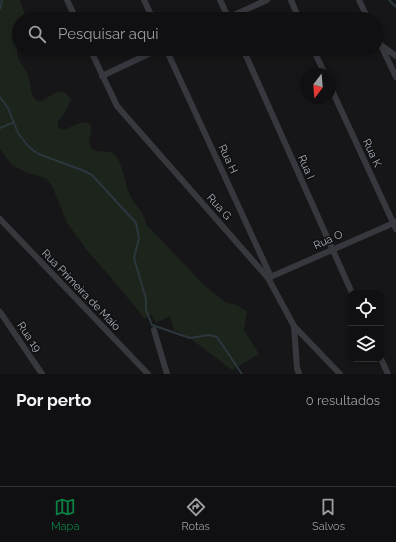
<!DOCTYPE html>
<html lang="pt">
<style>
body{margin:0;font-family:Raleway,sans-serif;background:#1e1e20;color:#f1f3f6}
.controls{position:absolute;right:12px;bottom:12px;display:grid;overflow:hidden;border-radius:8px;box-shadow:0 2px 6px #0003}
.controls button{width:36px;height:36px;display:grid;place-items:center;padding:0;border:0;border-bottom:1px solid #303032;background:#101012;color:#f1f3f6;font:20px sans-serif}
.compass{position:absolute;left:300px;top:68px;width:36px;height:36px;border-radius:50%;background:#101012;box-shadow:0 2px 6px #0003;rotate:196deg}
.list{margin:0;padding:0;list-style:none}
h2{display:flex;justify-content:space-between;align-items:center;height:52px;margin:0;padding:0 16px;font-size:17px}
h2 small{font-size:13px;font-weight:400;color:#9c9d9f}
.icon{flex:none;width:22px;height:22px;fill:none;stroke:currentColor;stroke-width:2;stroke-linecap:round;stroke-linejoin:round}
.map{position:relative;flex:none;width:396px;height:374px;overflow:hidden}
.search{position:absolute;background:#101012;box-shadow:0 2px 6px #0003;left:12px;right:12px;top:12px;height:44px;display:flex;align-items:center;gap:10px;box-sizing:border-box;padding:0 14px;border-radius:22px;color:#9c9d9f;font-size:15px}
.sheet{height:112px;background:#101012}
nav{display:flex;justify-content:space-around;align-items:center;box-sizing:border-box;height:56px;border-top:1px solid #303032;background:#101012;font-size:11px;color:#9c9d9f}
nav a{display:grid;justify-items:center;gap:2px}
nav .on{color:#0b8043}
.map>svg:first-child{display:block}
</style>
<div class="map">
<svg width="396" height="374" viewBox="0 0 396 374">
<rect width="100%" height="100%" fill="#161618"/>
<!-- green -->
<path fill="#1c241c" d="M0,0H20L26,19H19L17,54L19,60L28,74L32,95L37,101H42C53,94 62,84 71,100L67,109L58,122V127L63,130C72,128 81,118 91,125C92,133 87,140 91,148L96,151L112,152C125,163 123,182 131,197C137,209 143,209 146,224L203,284L225,302L236,305L247,311L244,330L259,354L232,370L187,336L174,330L170,316L156,323L151,314L145,319L113,280L86,249L67,223L53,188L46,178L28,173L12,165L0,149Z"/>
<g fill="none" stroke-linecap="round" stroke-linejoin="round">
<!-- stream -->
<g stroke="#2b373d" stroke-width="2">
<polyline points="389,0 396,7"/>
<polyline points="0,9 2,0"/>
<polyline points="0,97 8,108 18,133 28,146 34,151 41,155 82,170 92,175 136,223 139,238 134,258 146,299 146,310 152,325 190,338 209,335 217,337 242,374"/>
<polyline points="0,128 14,122"/>
</g>
<!-- street -->
<g stroke="#37383e" stroke-width="6">
<polyline points="67,0 76,19"/>
<polyline points="144,0 153,19"/>
<polyline points="220,0 229,19"/>
<polyline points="291,0 299,19"/>
<polyline points="359,0 368,19"/>
<polyline points="225,19 267,0"/>
<polyline points="377,37 396,77"/>
<polyline points="382,46 396,56"/>
<polyline points="90,49 117,106 268,278 294,326 340,374"/>
<polyline points="166,49 271,277"/>
<polyline points="243,49 352,293"/>
<polyline points="313,49 325,74"/>
<polyline points="102,76 159,49"/>
<polyline points="330,86 396,229"/>
<polyline points="0,219 148,374"/>
<polyline points="268,278 396,222"/>
<polyline points="0,312 42,374"/>
<polyline points="294,326 297,368 299,374"/>
<polyline points="154,330 167,374"/>
<polyline points="381,359 388,374"/>
</g>
</g>
<g text-anchor="middle" dominant-baseline="central" stroke-width="3.5" stroke-linejoin="round" paint-order="stroke">
<!-- street labels -->
<g font-size="11" fill="#a7aeb9" stroke="#111113">
<text transform="translate(372 153) rotate(65)">Rua K</text>
<text transform="translate(228 159) rotate(65)">Rua H</text>
<text transform="translate(306 167) rotate(66)">Rua I</text>
<text transform="translate(219 207) rotate(48)">Rua G</text>
<text transform="translate(328 240) rotate(-24)">Rua O</text>
<text transform="translate(81 290) rotate(46)">Rua Primeira de Maio</text>
<text transform="translate(29 337) rotate(56)">Rua 19</text>
</g>
</g>
</svg>
<div class="controls">
<button><svg class="icon" aria-label="locate" viewBox="0 0 24 24"><circle cx="12" cy="12" r="6"/><path d="M12 2v4M12 18v4M2 12h4M18 12h4"/></svg></button>
<button><svg class="icon" aria-label="layers" viewBox="0 0 24 24"><path d="M12 4l9 5-9 5-9-5zM3 14l9 5 9-5"/></svg></button>
</div>
<svg class="compass" viewBox="-18 -18 36 36"><path d="M0-13l5 13h-10z" fill="#e53935"/><path d="M0 13l5-13h-10z" fill="#9c9d9f"/></svg>
<div class="search"><svg class="icon" aria-label="search" viewBox="0 0 24 24"><circle cx="10" cy="10" r="6"/><path d="M15 15l6 6"/></svg>Pesquisar aqui</div>
</div>
<section class="sheet">
<h2>Por perto<small>0 resultados</small></h2>
<ul class="list">
</ul>
</section>
<nav>
<a class="on"><svg class="icon" aria-label="map" viewBox="0 0 24 24"><path d="M3 6l6-2 6 2 6-2v14l-6 2-6-2-6 2zM9 4v14M15 6v14"/></svg>Mapa</a>
<a><svg class="icon" aria-label="directions" viewBox="0 0 24 24"><path d="M12 3l9 9-9 9-9-9zM9 14v-3h6M13 9l2 2-2 2"/></svg>Rotas</a>
<a><svg class="icon" aria-label="saved" viewBox="0 0 24 24"><path d="M7 4h10v16l-5-4-5 4z"/></svg>Salvos</a>
</nav>
